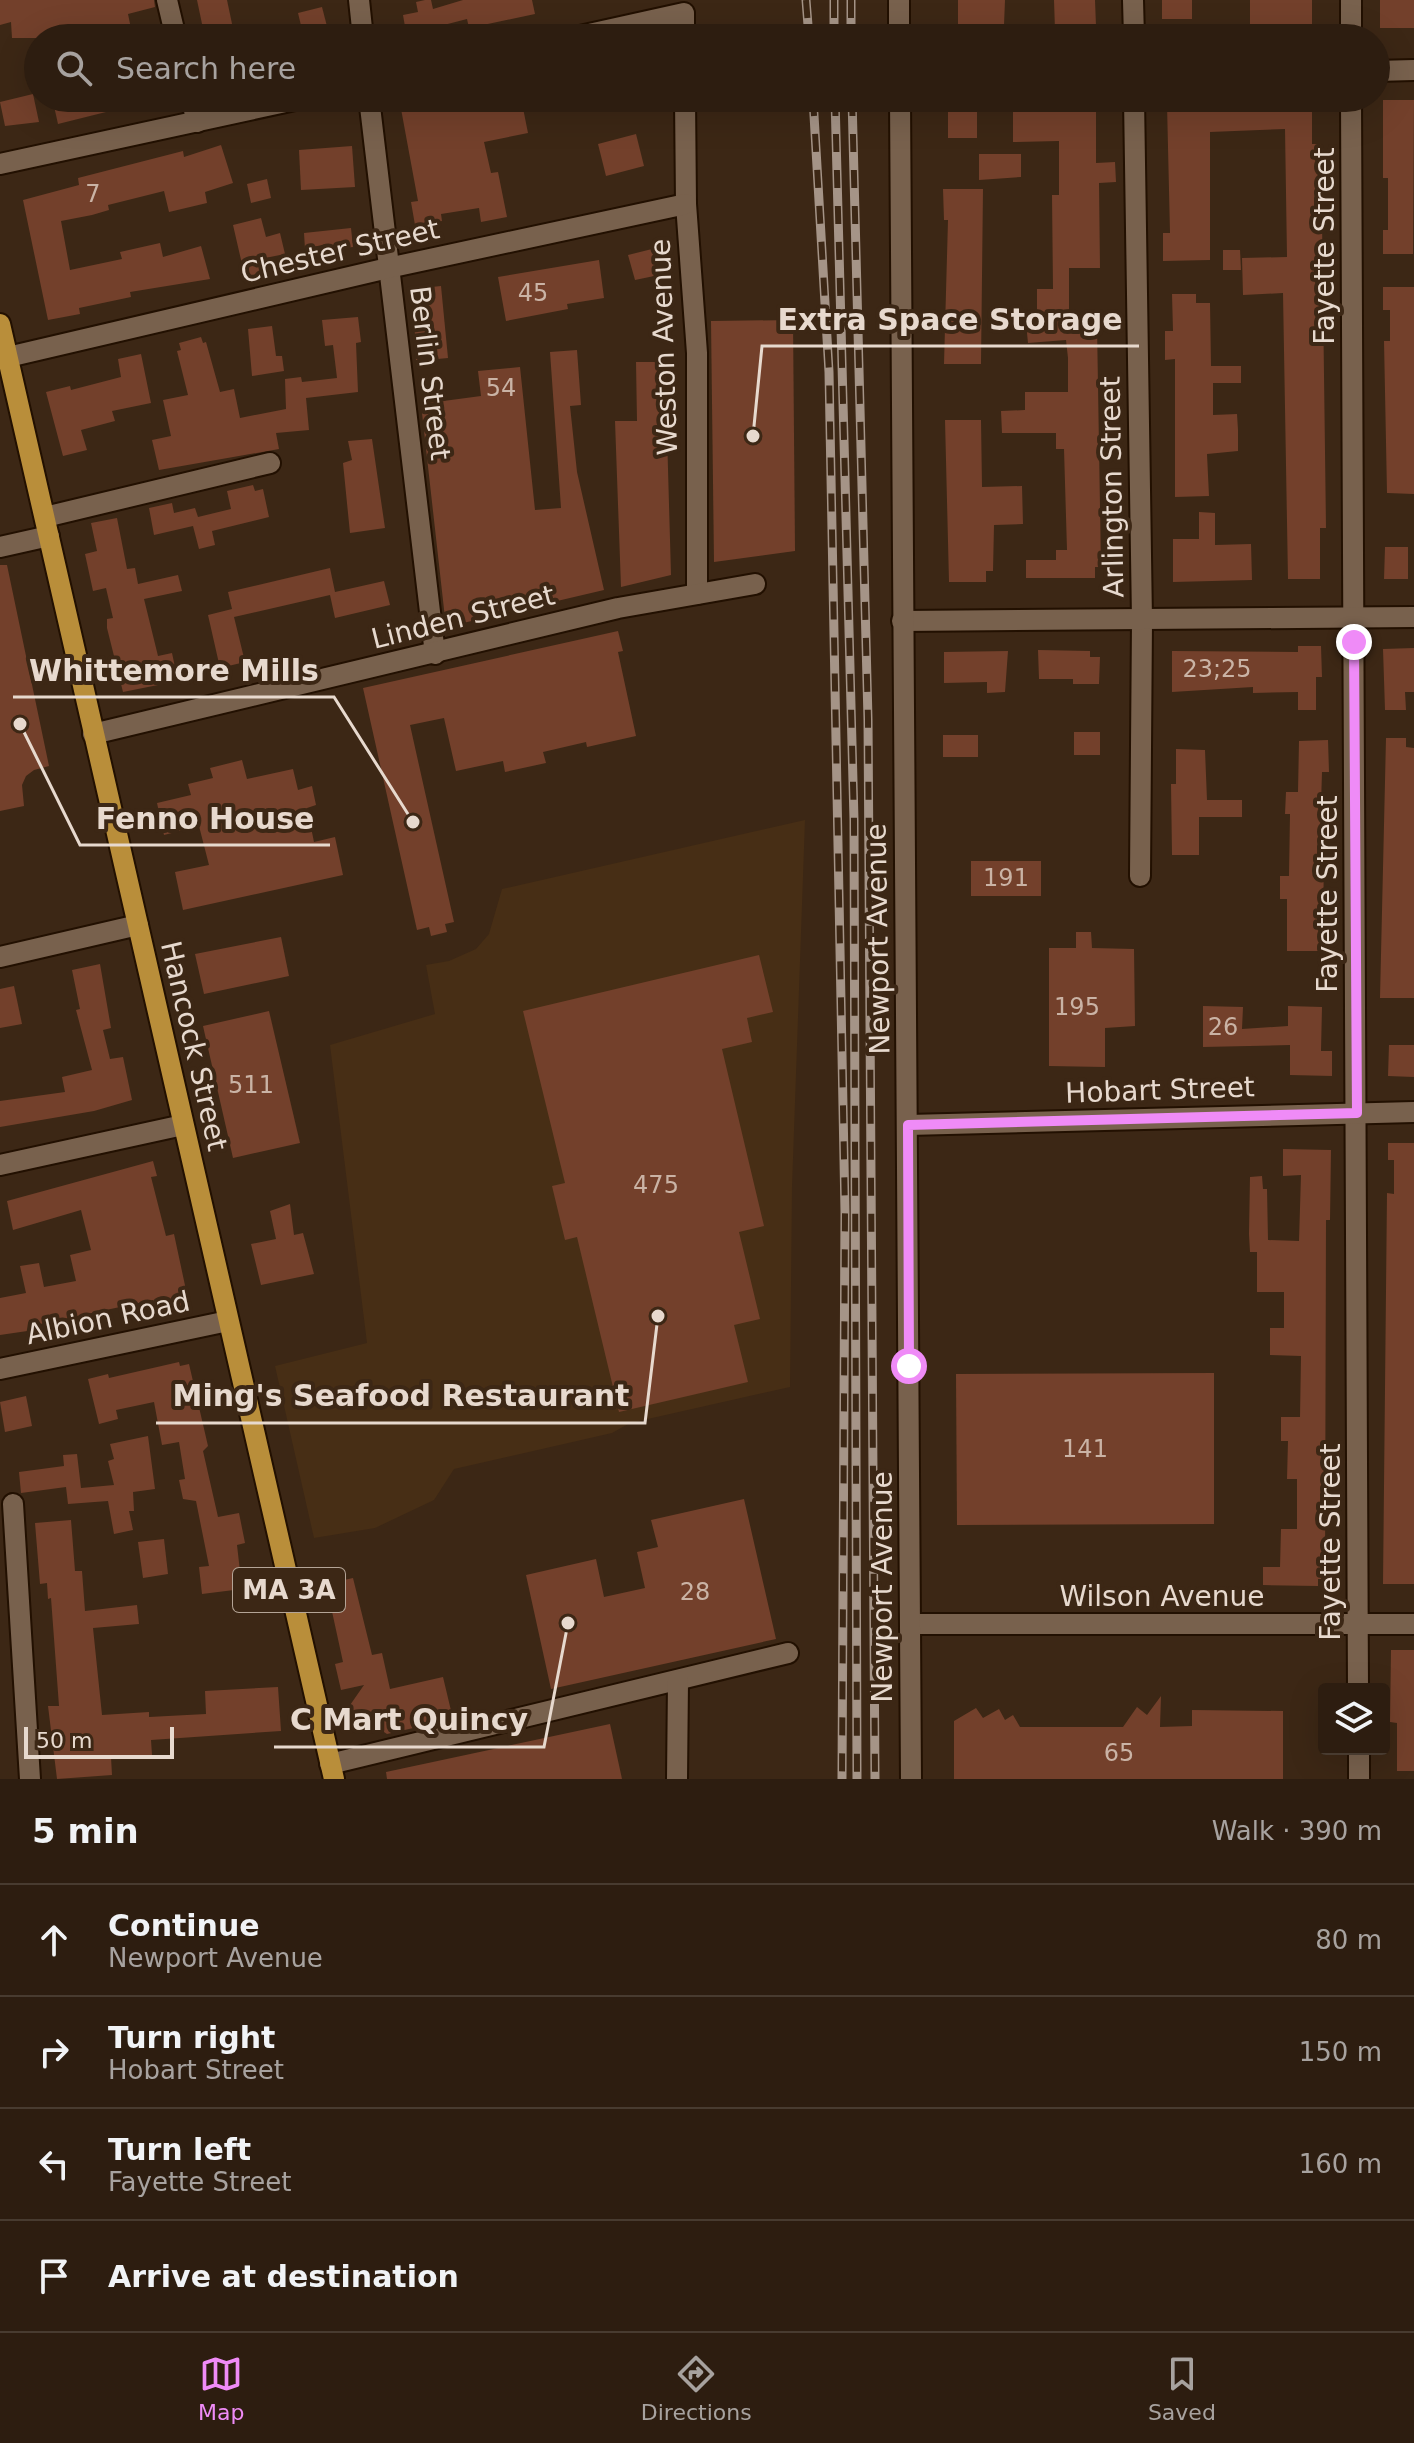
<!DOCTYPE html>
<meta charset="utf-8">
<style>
body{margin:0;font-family:"DejaVu Sans",sans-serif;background:#392a1e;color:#f1f3f6}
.controls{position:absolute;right:24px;bottom:24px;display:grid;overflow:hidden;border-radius:8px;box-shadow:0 8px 32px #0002}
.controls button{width:72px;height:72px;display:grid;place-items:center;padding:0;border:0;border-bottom:2px solid #483b30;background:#2d1d10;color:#f1f3f6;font:40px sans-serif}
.scale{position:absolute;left:24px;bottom:20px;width:150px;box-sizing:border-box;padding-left:8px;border:4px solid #e7d9ce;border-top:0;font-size:22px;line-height:28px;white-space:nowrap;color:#e7d9ce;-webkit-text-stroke:6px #3c2715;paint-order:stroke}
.stop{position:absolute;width:24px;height:24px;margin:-18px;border:6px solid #ef8bf7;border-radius:50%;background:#fff}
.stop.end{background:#ef8bf7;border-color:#fff;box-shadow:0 2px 8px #0008}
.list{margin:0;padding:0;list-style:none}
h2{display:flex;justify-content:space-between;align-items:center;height:104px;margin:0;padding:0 32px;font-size:34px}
h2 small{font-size:26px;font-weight:400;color:#a7a29f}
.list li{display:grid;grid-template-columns:52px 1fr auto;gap:24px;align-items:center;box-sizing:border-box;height:112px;padding:0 32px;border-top:2px solid #483b30}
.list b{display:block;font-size:30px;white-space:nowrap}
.list p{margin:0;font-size:26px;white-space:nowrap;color:#a7a29f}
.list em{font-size:26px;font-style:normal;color:#a7a29f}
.icon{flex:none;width:44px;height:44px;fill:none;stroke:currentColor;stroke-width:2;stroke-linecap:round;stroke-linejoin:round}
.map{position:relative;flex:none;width:1414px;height:1779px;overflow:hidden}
.search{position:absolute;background:#2d1d10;box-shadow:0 8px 32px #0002;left:24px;right:24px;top:24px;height:88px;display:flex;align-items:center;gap:20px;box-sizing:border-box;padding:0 28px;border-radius:44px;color:#a7a29f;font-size:30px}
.sheet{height:552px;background:#2d1d10}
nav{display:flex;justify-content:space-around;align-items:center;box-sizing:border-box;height:112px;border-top:2px solid #483b30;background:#2d1d10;font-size:22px;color:#a7a29f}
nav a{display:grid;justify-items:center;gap:4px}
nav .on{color:#ef8bf7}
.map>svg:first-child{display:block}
</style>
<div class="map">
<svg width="1414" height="1779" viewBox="0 0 1414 1779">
<rect width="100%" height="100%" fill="#3c2715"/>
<!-- built -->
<polygon fill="#472e15" points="805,820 792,1187 790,1387 630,1423 612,1433 454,1469 434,1500 375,1528 314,1538 275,1366 367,1343 330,1045 435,1014 426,965 449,961 476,949 489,934 502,889"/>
<!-- building -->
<g fill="#73402b">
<polygon points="0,0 154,0 155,7 128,14 133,38 12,38 11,22 0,25"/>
<polygon points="197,0 227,0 235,38 205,38"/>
<polygon points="425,0 431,0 433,9 463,0 532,0 535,14 469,28 467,19 436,27 438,34 407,38 403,15 418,12 416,2"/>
<polygon points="958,0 1005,0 1004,25 958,24"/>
<polygon points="1054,0 1095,0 1096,26 1083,27 1083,30 1055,30"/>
<rect x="1162" y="0" width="30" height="19"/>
<rect x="1250" y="0" width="62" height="24"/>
<rect x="1380" y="0" width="34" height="28"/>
<polygon points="322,7 330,38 304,38 298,13"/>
<polygon points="33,94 39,122 5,126 0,102"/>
<polygon points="91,98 137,98 138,104 58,124 54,106"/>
<polygon points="399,98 455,98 457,109 499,98 521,98 528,133 484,142 491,173 498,172 507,217 481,222 479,208 441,214 442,221 415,225 411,202 418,201"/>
<polygon points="1383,100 1414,100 1413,254 1383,254 1383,230 1388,230 1388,178 1383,178"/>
<polygon points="1013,104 1096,104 1096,163 1115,162 1116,182 1099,183 1100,268 1069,268 1069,326 1097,325 1101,567 1095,567 1095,578 1026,578 1026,560 1056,560 1056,550 1067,550 1064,449 1056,449 1056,433 1002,433 1001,411 1025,410 1025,392 1068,392 1068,358 1066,340 1028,343 1026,323 1037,323 1037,289 1053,289 1052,195 1059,195 1059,141 1013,142"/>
<polygon points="1167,104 1195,104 1195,110 1207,112 1256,112 1283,111 1283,104 1312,104 1312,144 1321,144 1326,528 1320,528 1320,579 1288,579 1283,293 1243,295 1242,258 1287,257 1285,129 1210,132 1210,260 1163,261 1163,233 1170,233"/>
<rect x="948" y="112" width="29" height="26"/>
<polygon points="636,134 644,166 606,176 598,144"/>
<polygon points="221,145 233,183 205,192 207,203 169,212 164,191 108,205 109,210 92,215 61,221 70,270 122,259 120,252 160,243 163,257 201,246 210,279 130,292 131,297 79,308 80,314 48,320 23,200 79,185 78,178 183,151 184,157"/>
<polygon points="352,146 355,187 301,190 299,150"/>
<polygon points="979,154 1021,154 1021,177 979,180"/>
<polygon points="267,179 271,198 251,203 247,184"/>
<polygon points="943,189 983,189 981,364 944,364 948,220 944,220"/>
<polygon points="261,218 266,237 280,233 285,254 270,257 273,271 245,277 233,225"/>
<polygon points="351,228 353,247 326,250 326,244 305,249 304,233"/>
<polygon points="652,249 659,275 635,280 628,255"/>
<polygon points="1223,250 1240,250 1241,270 1223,270"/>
<polygon points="599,260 604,298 567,304 568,309 506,321 498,277"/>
<polygon points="441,286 448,358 416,361 413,289"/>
<polygon points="1383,287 1414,287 1414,494 1387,493 1384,341 1390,341 1390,310 1383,310"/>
<polygon points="1172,294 1196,294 1196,303 1210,303 1211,366 1241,366 1241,383 1213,383 1213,415 1237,414 1238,430 1238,451 1207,454 1209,496 1175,497 1175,359 1165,360 1165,331 1173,331"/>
<polygon points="358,317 361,342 356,343 358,392 306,398 309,430 276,433 279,449 159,470 152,440 171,436 163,400 188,395 177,351 181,350 179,343 201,337 203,343 206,342 220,392 234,389 240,418 286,409 285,379 301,377 302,382 337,378 333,345 325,346 322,320"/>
<polygon points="793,320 795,551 714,562 711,321"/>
<polygon points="272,326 276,356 282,356 284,371 252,376 248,329"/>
<polygon points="577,350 581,405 570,406 577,472 604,590 446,627 421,404 481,396 478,371 520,367 535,510 561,508 550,352"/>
<polygon points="141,354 151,403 112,411 115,421 81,430 87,450 63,456 46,392 70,386 71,390 121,377 118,359"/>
<polygon points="636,362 665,362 671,575 621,587 615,421 637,421"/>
<polygon points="945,420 981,420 982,487 1022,486 1023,524 994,525 993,571 986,571 986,582 949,582"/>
<polygon points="372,439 385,528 350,533 343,463 352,460 348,441"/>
<polygon points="253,485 255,491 263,489 269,517 212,531 215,545 199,549 193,526 154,535 149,508 172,503 174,513 195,508 198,517 231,509 227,491"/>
<polygon points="1199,512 1215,513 1215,545 1251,544 1252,580 1173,582 1173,539 1199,539"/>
<polygon points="117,518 127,569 135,568 138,584 178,575 182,591 144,599 158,656 172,653 178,681 123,692 107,628 107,619 113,618 106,588 93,591 85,554 97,551 91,523"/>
<polygon points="1385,547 1408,547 1408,579 1384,579"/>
<polygon points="0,565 7,565 49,766 34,770 26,776 22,785 24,806 0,811"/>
<polygon points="330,568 335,592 384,581 390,605 335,618 330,595 234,617 245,662 220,668 208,615 232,609 228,592"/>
<polygon points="618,631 623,651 618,652 636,736 587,747 586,742 543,752 546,763 505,772 503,761 456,771 444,718 410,725 454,922 445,924 447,932 431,936 429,927 417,930 363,688"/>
<polygon points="1298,646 1321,646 1322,677 1316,677 1316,710 1298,710 1298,692 1253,693 1253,687 1172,692 1172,651 1298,652"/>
<polygon points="1414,648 1414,692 1405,692 1406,710 1385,710 1383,649"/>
<polygon points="1038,650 1090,651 1090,657 1100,657 1099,684 1073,684 1073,679 1039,679"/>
<polygon points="1008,651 1005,692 987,693 987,682 944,683 944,652"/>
<rect x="1074" y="732" width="26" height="23"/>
<rect x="943" y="735" width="35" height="22"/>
<polygon points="1386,738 1406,738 1406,747 1414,748 1414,998 1380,998"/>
<polygon points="1328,740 1329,772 1322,772 1320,837 1324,837 1323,951 1287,951 1287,899 1280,899 1280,876 1289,876 1290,814 1285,814 1286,792 1298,792 1299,741"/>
<polygon points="1176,749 1205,750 1207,800 1242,800 1242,817 1199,817 1199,855 1172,855 1171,784 1176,784"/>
<polygon points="242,760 247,779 293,769 298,790 312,786 316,805 307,808 314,842 335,837 343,875 183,910 175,872 209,865 199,826 164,835 157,803 191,795 188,784 213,778 210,768"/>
<rect x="971" y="861" width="70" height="35"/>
<polygon points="1076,932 1091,932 1092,948 1134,949 1135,1026 1105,1028 1105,1067 1049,1066 1049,948 1076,948"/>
<polygon points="281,937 289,976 204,994 195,954"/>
<polygon points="759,955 773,1012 747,1018 752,1042 722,1049 764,1226 739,1232 760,1319 734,1325 748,1382 619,1412 577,1237 565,1240 552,1186 565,1183 523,1011"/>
<polygon points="100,964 111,1028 103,1030 110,1059 123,1057 132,1100 94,1111 0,1127 0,1101 65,1092 62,1077 92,1070 76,1010 80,1009 72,970"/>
<polygon points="14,986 22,1024 0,1028 0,989"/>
<polygon points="1203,1006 1243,1007 1242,1029 1288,1026 1288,1006 1322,1007 1321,1051 1332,1051 1332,1076 1290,1075 1290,1045 1203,1047"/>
<polygon points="269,1011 300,1143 233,1158 203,1026"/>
<polygon points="1389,1045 1414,1045 1414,1077 1388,1076"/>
<polygon points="1388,1143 1414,1143 1414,1584 1383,1584 1387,1193 1394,1194 1394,1160 1388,1160"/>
<polygon points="1283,1149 1331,1150 1330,1220 1326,1220 1325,1579 1318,1579 1318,1586 1263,1585 1263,1567 1280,1567 1281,1529 1297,1529 1297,1479 1287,1479 1288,1441 1281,1441 1281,1417 1300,1417 1301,1356 1270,1355 1270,1328 1284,1328 1284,1292 1257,1292 1257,1252 1250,1252 1249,1234 1250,1177 1262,1176 1263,1189 1267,1189 1268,1240 1299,1241 1301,1175 1283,1176"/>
<polygon points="153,1161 157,1176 151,1177 166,1236 174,1234 189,1304 156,1311 153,1300 40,1324 41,1329 0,1335 0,1298 26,1293 20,1266 39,1263 44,1287 76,1281 70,1255 91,1250 81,1210 13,1230 7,1201"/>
<polygon points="290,1204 294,1235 303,1233 314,1274 261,1285 251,1244 276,1239 270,1211"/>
<polygon points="179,1362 180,1366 189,1364 208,1446 203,1451 218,1517 239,1513 245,1543 237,1545 241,1580 233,1581 234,1590 202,1594 199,1567 209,1566 196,1501 183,1499 179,1480 185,1479 179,1442 162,1445 154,1402 116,1410 118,1419 99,1424 88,1379 108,1374 109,1378"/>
<polygon points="1214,1373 1214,1524 957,1525 956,1374"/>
<polygon points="26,1396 32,1426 5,1432 0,1402"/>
<polygon points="148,1436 155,1489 133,1492 134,1511 129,1511 133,1530 114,1534 108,1501 68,1504 66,1487 21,1493 19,1472 64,1466 63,1455 77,1454 81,1488 114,1485 108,1461 114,1459 110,1444"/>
<polygon points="744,1499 776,1639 551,1689 526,1575 596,1559 604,1597 645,1588 637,1552 658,1547 651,1520"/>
<polygon points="71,1520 75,1571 82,1571 85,1611 137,1605 139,1624 93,1628 102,1715 149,1712 149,1717 206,1714 205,1691 278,1687 281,1731 151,1740 152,1755 111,1757 112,1775 57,1779 48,1706 59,1706 51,1598 48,1599 47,1583 40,1584 35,1523"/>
<polygon points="164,1539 168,1574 143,1578 138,1542"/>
<polygon points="353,1578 372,1655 382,1653 390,1689 443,1677 453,1719 387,1734 348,1708 364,1685 341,1690 335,1664 343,1662 326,1584"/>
<polygon points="1391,1650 1414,1650 1414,1771 1397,1771 1397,1723 1390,1722"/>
<polygon points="1161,1696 1160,1727 1192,1726 1192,1710 1283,1711 1283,1779 954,1779 954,1721 976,1708 983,1718 999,1709 1005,1720 1013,1715 1020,1727 1123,1727 1137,1707 1147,1715"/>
<polygon points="610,1724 622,1779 387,1779 386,1772"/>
</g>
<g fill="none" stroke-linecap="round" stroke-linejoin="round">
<defs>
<g id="minor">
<polyline points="167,0 176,38"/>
<polyline points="359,0 363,38"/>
<polyline points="1133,0 1134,38"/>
<polyline points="1351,0 1351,38"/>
<polyline points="571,38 684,13 684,38"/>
<polyline points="1376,71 1414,70"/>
<polyline points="191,98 197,122"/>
<polyline points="369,98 435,654"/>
<polyline points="685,98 686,204 697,353 697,594"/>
<polyline points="1134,98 1142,620 1140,876"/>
<polyline points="1351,98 1358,1689"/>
<polyline points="0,164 304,98"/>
<polyline points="8,357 388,268 686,204"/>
<polyline points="45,517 270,463"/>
<polyline points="0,547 49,536"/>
<polyline points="902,621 1414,617"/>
<polyline points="93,734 618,608 755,584"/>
<polyline points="0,957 138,925"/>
<polyline points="908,1125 1414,1112"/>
<polyline points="0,1165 183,1125"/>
<polyline points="0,1369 228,1321"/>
<polyline points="13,1504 30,1779"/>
<polyline points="1359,1749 1359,1779"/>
<polyline points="330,1764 788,1653"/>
<polyline points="677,1779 678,1681"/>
</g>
<polyline id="tertiary" points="910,1624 1414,1624"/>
<g id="secondary">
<polyline points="899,0 899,38"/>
<polyline points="900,98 911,1779"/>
</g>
<polyline id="primary" points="0,324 334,1779"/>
</defs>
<!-- minor casing -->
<use href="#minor" stroke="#221001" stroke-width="24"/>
<!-- tertiary casing -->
<use href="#tertiary" stroke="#221001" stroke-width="24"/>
<!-- secondary casing -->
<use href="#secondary" stroke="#221001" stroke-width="24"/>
<!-- primary casing -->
<use href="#primary" stroke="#221001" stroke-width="24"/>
<!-- minor -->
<use href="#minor" stroke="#78614d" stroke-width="20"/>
<!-- tertiary -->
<use href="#tertiary" stroke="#78614d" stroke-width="20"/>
<!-- secondary -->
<use href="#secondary" stroke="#78614d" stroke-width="20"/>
<!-- primary -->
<use href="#primary" stroke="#b98e3a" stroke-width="20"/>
<defs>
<g id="rail">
<polyline points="806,0 809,38"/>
<polyline points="834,0 834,38"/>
<polyline points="851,0 851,38"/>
<polyline points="813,98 829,372 845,1212 842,1779"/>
<polyline points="835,98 854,820 857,1779"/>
<polyline points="852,98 868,719 875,1779"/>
</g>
</defs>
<!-- rail casing -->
<use href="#rail" stroke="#a59487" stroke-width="9"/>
<!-- rail -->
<use href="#rail" stroke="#3c2715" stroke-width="6" stroke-dasharray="18" stroke-linecap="butt"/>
</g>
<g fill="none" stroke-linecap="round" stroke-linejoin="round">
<!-- route -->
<polyline stroke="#ef8bf7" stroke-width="10" points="909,1366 908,1125 1357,1113 1354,642"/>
</g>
<g text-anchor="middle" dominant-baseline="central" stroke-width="8" stroke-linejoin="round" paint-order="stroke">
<!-- number labels -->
<g font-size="24" fill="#cab3a5">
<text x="93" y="194">7</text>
<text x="533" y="293">45</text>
<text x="501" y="388">54</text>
<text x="1217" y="669">23;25</text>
<text x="1006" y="878">191</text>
<text x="1077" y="1007">195</text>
<text x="1223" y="1027">26</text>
<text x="251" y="1085">511</text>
<text x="656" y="1185">475</text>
<text x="1085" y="1449">141</text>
<text x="695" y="1592">28</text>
<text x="1119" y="1753">65</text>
</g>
<!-- shield labels -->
<rect fill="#3c2715" stroke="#b4a496" stroke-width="2" x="233" y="1568" width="112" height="44" rx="6"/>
<g font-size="26" font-weight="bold" fill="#e7d9ce">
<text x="289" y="1590">MA 3A</text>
</g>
<!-- street labels -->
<g font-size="28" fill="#e7d9ce" stroke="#3c2715">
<text transform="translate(1324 246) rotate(-90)">Fayette Street</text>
<text transform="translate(340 251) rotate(-13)">Chester Street</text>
<text transform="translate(664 347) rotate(-92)">Weston Avenue</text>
<text transform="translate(430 373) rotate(83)">Berlin Street</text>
<text transform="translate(1112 487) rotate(-91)">Arlington Street</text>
<text transform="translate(463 617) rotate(-14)">Linden Street</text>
<text transform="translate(1327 894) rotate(-90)">Fayette Street</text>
<text transform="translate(878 939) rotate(-91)">Newport Avenue</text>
<text transform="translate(194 1046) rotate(77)">Hancock Street</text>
<text transform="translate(1160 1090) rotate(-2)">Hobart Street</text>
<text transform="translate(108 1318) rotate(-12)">Albion Road</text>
<text transform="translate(1330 1542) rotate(-90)">Fayette Street</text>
<text transform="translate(882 1587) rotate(-90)">Newport Avenue</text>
<text x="1162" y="1596">Wilson Avenue</text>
</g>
</g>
<!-- callouts -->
<path fill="none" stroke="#e7d9ce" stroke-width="3" d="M753 436L762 346H1139M413 822L334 697H13M20 724L80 845H330M658 1316L645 1423H156M568 1623L544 1747H274"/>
<g fill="#e7d9ce" stroke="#3c2715" stroke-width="3">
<circle cx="753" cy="436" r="8"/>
<circle cx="413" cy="822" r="8"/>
<circle cx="20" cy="724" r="8"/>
<circle cx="658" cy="1316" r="8"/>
<circle cx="568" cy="1623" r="8"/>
</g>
<g font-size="30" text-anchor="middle" font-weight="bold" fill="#e7d9ce" stroke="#3c2715" stroke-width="8" stroke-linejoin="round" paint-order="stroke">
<text x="950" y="330">Extra Space Storage</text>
<text x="174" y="681">Whittemore Mills</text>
<text x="205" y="829">Fenno House</text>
<text x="401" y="1406">Ming's Seafood Restaurant</text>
<text x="409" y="1730">C Mart Quincy</text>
</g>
</svg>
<div class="controls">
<button><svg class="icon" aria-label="layers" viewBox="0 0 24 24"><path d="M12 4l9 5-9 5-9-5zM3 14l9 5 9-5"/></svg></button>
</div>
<div class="scale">50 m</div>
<div class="stop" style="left:909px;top:1366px"></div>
<div class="stop end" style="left:1354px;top:642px"></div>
<div class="search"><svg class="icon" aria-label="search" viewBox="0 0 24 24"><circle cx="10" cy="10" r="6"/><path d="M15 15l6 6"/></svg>Search here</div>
</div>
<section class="sheet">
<h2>5 min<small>Walk · 390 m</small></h2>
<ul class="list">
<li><svg class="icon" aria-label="ahead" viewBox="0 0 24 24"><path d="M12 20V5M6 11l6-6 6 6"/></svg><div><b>Continue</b><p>Newport Avenue</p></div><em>80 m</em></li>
<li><svg class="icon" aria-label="right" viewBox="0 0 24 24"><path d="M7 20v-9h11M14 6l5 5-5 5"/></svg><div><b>Turn right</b><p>Hobart Street</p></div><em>150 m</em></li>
<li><svg class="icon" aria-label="left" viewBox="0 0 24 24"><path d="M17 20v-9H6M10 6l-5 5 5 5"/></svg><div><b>Turn left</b><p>Fayette Street</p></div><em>160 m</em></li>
<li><svg class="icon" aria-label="arrive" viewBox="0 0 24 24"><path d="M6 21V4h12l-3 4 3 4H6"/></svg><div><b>Arrive at destination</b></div></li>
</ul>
</section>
<nav>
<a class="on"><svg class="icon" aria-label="map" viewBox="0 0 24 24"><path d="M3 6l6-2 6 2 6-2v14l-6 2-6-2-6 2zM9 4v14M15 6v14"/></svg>Map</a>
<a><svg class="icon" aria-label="directions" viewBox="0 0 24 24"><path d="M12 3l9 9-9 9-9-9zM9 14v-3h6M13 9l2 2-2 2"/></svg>Directions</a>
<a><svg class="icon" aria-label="saved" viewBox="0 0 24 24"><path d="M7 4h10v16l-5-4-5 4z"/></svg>Saved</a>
</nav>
